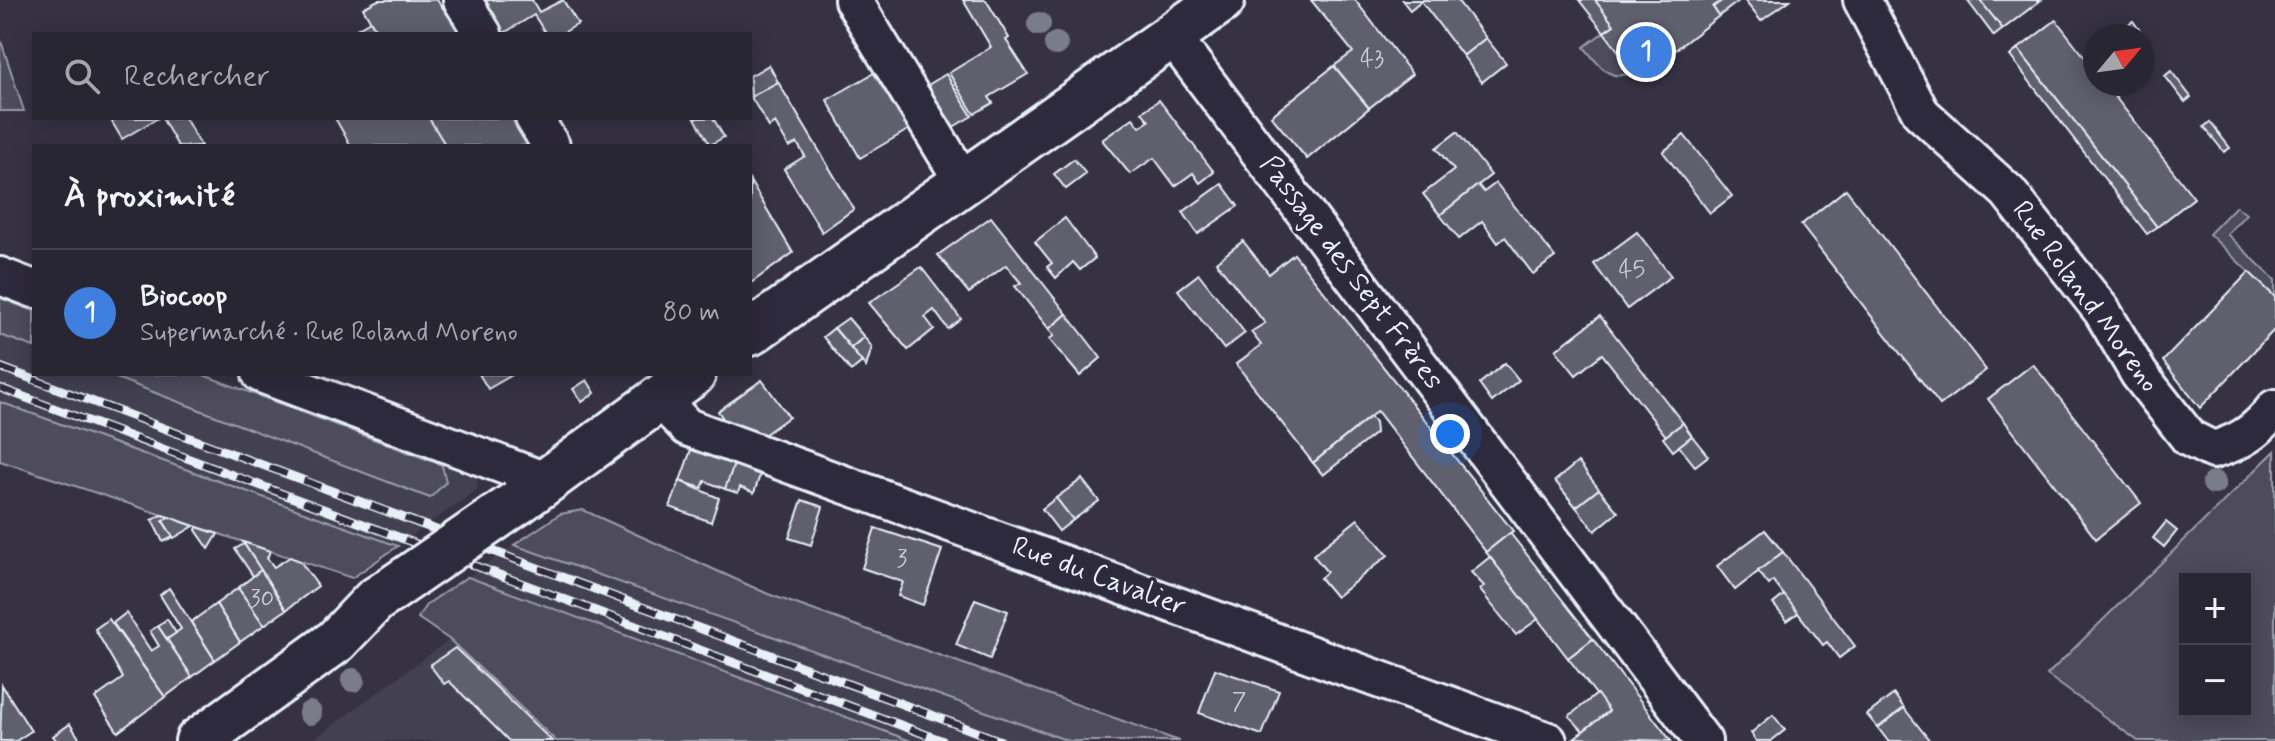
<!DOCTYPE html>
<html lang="fr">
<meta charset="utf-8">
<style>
body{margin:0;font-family:Mynerve,sans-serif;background:#34323f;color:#f1f3f6}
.controls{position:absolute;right:24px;bottom:24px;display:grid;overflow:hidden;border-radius:0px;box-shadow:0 4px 20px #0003}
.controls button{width:72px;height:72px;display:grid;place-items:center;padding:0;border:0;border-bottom:2px solid #44434e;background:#282633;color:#f1f3f6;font:40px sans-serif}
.compass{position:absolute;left:2083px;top:24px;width:72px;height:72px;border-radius:50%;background:#282633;box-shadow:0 4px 20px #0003;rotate:61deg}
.you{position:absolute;left:1450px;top:434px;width:28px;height:28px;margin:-20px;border:6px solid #fff;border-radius:50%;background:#1a73e8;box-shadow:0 0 0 12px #1a73e833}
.badge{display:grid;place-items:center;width:52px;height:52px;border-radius:50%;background:#bca0f2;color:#fff;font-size:26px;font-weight:700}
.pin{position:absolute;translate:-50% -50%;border:4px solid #fff;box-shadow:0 2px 8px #0006}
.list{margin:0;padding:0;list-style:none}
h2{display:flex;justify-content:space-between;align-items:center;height:104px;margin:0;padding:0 32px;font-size:34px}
h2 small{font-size:26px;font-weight:400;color:#a5a5ac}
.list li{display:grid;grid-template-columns:52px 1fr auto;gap:24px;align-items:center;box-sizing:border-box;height:128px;padding:0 32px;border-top:2px solid #44434e}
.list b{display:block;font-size:30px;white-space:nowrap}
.list p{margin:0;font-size:26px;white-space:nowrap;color:#a5a5ac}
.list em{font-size:26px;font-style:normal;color:#a5a5ac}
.icon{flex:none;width:44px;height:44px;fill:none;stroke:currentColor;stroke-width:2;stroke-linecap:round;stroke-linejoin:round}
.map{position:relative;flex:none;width:2275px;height:741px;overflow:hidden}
.search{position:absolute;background:#282633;box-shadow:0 4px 20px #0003;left:32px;top:32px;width:720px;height:88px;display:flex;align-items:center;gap:20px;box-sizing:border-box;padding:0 28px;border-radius:0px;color:#a5a5ac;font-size:30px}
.panel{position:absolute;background:#282633;box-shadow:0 4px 20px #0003;left:32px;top:144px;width:720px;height:232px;border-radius:0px}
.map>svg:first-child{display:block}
</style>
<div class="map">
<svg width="2275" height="741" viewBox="0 0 2275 741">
<rect width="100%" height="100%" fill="#363244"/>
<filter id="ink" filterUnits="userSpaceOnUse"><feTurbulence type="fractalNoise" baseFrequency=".0125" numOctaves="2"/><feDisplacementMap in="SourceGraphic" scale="16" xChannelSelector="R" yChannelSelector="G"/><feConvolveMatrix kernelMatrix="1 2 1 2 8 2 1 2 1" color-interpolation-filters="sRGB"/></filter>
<g filter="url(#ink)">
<!-- built -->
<g fill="#433f51">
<polygon points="0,298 34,311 34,374 201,374 477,478 477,490 352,578 0,461"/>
<polygon points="583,510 768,594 1179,741 311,741 449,640 418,618 426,605 560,514"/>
</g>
<!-- green -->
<g fill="#4d4b5c" stroke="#9a9eaa" stroke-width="2" fill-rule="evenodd">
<path d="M1604,32L1634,71C1610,85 1598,64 1584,47Z"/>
<polygon points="0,38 24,111 0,111"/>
<polygon points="2236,206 2246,214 2227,234 2275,280 2275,297 2209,234"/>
<polygon points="0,298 34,311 34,347 0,335"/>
<polygon points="106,374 201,374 442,465 446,482 430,498"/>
<polygon points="0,402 398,546 352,578 0,461"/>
<path d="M2275,451V741H2138L2047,675ZM2185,579H2245V711H2185Z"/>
<polygon points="583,510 768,594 1179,741 1069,741 514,545 560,514"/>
<polygon points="467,577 468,577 911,741 556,741 450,640 418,618 426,605"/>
</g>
<!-- building -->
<g fill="#605e6e" stroke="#e8f1f8" stroke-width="2">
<polygon points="378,0 437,0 462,34 378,34 363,8"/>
<polygon points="484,0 532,0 539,12 563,0 578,24 561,34 546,34 534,15 504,33"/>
<polygon points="963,0 986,0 1009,38 1006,40 1028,74 989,97 993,103 974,114 949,73 991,47"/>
<polygon points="1311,0 1355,0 1412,74 1369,108 1334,66 1353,52"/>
<polygon points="1402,0 1457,0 1486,38 1463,56 1421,1 1410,10"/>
<polygon points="1579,0 1595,0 1614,25 1604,32"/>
<polygon points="1595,0 1723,0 1713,7 1719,16 1639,78 1604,32 1614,25"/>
<polygon points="1723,0 1740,0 1719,16 1713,7"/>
<polygon points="1744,0 1790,0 1761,21"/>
<polygon points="1967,0 1980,0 2003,29 1994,36"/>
<polygon points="1980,0 2041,0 2003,29"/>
<polygon points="2056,20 2095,70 2095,84 2105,84 2194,198 2157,227 2018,49"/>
<polygon points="370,21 378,34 348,34"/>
<polygon points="2133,21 2152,47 2146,52 2143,36 2133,36 2126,26"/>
<polygon points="1486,38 1506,63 1482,82 1463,56"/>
<polygon points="2018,49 2157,227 2147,234 2010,56"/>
<polygon points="769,65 778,82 751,97 750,76"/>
<polygon points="1334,66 1369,108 1307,159 1271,116"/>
<polygon points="879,70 913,127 860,158 827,100"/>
<polygon points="2171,71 2191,97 2185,102 2165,76"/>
<polygon points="946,74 972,116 948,130 923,88"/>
<polygon points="778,82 854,209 822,232 784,169 805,156 797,143 789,147 775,123 769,127 751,97"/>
<polygon points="1159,100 1214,172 1200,183 1193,173 1175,186 1154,158 1130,174 1102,140 1133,118 1140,127 1149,121 1142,112"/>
<polygon points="119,118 158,118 122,139 112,122"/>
<polygon points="162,118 185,118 201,146 178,146"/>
<polygon points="335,118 429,118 446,146 351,146"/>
<polygon points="429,118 512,118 529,146 446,146"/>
<polygon points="695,118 713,118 724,137 710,145"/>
<polygon points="2210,122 2230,148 2224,152 2204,127"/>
<polygon points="1457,132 1491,175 1440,215 1423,194 1454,170 1436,148"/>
<polygon points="1684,135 1732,196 1710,213 1663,152"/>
<polygon points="1074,159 1086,174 1066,189 1054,174"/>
<polygon points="750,181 793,253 751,283 750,282"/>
<polygon points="1496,183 1555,257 1533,274 1505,237 1498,243 1482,221 1459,239 1440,215 1478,185 1484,192"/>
<polygon points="1222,184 1238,206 1198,234 1183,212"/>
<polygon points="1846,189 1986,370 1940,405 1801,225"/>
<polygon points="991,217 1067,314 1049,329 1015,286 1021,283 1006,265 969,293 938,255"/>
<polygon points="1065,218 1095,258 1080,270 1073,262 1056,278 1047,267 1052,263 1035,242"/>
<polygon points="1637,232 1671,276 1627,309 1594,264"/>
<polygon points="1243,241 1269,274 1294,254 1513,531 1486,552 1377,411 1313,463 1236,364 1261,345 1251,332 1265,323 1216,262"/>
<polygon points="921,267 961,319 948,329 934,310 925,317 934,329 908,350 869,303"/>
<polygon points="2249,272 2275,297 2275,329 2200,408 2163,361"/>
<polygon points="1199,274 1245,333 1224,349 1178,290"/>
<polygon points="1067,314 1101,358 1080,376 1049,339 1054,336 1049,329"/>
<polygon points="1600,316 1683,423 1666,436 1602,354 1576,375 1556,350"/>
<polygon points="848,318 864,337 851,348 834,328"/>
<polygon points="834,328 862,362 851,371 823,337"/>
<polygon points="864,337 872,347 866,367 851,348"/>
<polygon points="1505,363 1519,380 1492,402 1479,384"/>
<polygon points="2033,364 2141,503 2096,539 1988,399"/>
<polygon points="479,374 511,374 512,375 488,389"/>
<polygon points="587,380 595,393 582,402 573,389"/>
<polygon points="762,380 789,417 757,440 732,432 718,411"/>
<polygon points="1370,417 1375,422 1376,433 1323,475 1313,463"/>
<polygon points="1683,423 1692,436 1673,451 1663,438"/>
<polygon points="1692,436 1708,456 1695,466 1679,446"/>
<polygon points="692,447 735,462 725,489 705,481 702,488 680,481"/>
<polygon points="735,462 761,472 754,493 740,487 738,493 725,489"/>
<polygon points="1578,462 1599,489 1576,507 1555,481"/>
<polygon points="1082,479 1099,501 1073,520 1056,498"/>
<polygon points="680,481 719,498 711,522 670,507"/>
<polygon points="1599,489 1618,512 1595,531 1576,507"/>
<polygon points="1056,498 1073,520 1059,531 1042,509"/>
<polygon points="802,500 823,507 811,545 789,538"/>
<polygon points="162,515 169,517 163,521 173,537 163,542 152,520"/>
<polygon points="169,517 194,526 174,538 163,521"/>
<polygon points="1358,519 1388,555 1336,597 1320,578 1327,572 1313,555"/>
<polygon points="2166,522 2177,531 2164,547 2153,538"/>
<polygon points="197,527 218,534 209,549 196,530"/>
<polygon points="875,528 942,550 923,605 898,596 903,582 862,568"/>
<polygon points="1765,530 1783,552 1735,590 1717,566"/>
<polygon points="1510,533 1593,639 1568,658 1486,552"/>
<polygon points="243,542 270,551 267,558 274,567 290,557 300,561 318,586 286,610"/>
<polygon points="244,544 261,570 253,576 235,549"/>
<polygon points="1783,552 1855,646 1839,658 1827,642 1823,645 1773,581 1769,585 1758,571"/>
<polygon points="1490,557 1538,619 1516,635 1480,590 1484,586 1471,572"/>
<polygon points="261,570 286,610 264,625 238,588"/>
<polygon points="169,588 215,660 192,677 167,639 181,629 160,595"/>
<polygon points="238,588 264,625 240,642 216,604"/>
<polygon points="1784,595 1798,613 1787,621 1773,604"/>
<polygon points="975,599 1008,611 990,659 956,645"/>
<polygon points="216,604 240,642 215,660 191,622"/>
<polygon points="126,613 151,651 159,646 150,631 158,626 192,677 165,697 113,623"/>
<polygon points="109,619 165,697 118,732 95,698 123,678 95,629"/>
<polygon points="167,619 176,633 167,639 158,626"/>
<polygon points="1593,639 1671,741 1574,738 1609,711 1568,658"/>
<polygon points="455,648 492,683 552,741 509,741 449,681 444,684 430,665"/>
<polygon points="1215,669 1279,691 1262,735 1199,713"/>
<polygon points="2,685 31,731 16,741 0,741"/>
<polygon points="1597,694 1609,711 1583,731 1569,716"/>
<polygon points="1894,694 1904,708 1878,728 1867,715"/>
<polygon points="1904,708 1930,741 1888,741 1878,728"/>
<polygon points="1773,715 1785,730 1771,741 1756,741 1751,733"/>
<polygon points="70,724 81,741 57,741 53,736"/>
</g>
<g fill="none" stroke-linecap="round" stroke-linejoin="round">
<defs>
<g id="minor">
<polyline points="462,0 483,34"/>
<polyline points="853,0 964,183"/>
<path d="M1862,0L1921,113L2008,192L2102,311L2139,374L2189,438L2213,450C2241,442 2257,431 2275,408"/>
<polyline points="1171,35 1703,741"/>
<polyline points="534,118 551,146"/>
<polyline points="0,276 34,289"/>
<polyline points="261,374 548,482"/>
<polyline points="660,399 687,427 1548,741"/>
</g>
<g id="major">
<polyline points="750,333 1222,0"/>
<polyline points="518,502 693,374"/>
<polyline points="198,741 336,641 375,600 389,591"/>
</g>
</defs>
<!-- minor casing -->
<use href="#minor" stroke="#e8f1f8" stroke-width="42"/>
<!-- major casing -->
<use href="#major" stroke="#e8f1f8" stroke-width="50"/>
<!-- minor -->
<use href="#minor" stroke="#2f2a3d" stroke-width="36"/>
<!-- major -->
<use href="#major" stroke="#2f2a3d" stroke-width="44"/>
<defs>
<g id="rail">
<polyline points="0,367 1001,741"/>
<polyline points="0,388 943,741"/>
</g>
</defs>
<!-- rail casing -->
<use href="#rail" stroke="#e8f1f8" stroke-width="9"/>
<!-- rail -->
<use href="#rail" stroke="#2f2a3d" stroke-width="6" stroke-dasharray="18" stroke-linecap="butt"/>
<defs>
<polyline id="major-bridge" points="389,591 518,502"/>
</defs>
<!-- major-bridge casing -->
<use href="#major-bridge" stroke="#e8f1f8" stroke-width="50" stroke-linecap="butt"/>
<!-- major-bridge -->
<use href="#major-bridge" stroke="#2f2a3d" stroke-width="44"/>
</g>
<!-- trees -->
<g fill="#7a7b89">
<circle cx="1039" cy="24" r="12"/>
<circle cx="1056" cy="44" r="12"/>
<circle cx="2214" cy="483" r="12"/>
<circle cx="353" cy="680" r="12"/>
<circle cx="310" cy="713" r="12"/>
</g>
</g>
<g text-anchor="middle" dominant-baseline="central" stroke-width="7" stroke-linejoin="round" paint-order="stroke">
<!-- number labels -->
<g font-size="24" fill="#c6ccd6">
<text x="1372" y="59">43</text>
<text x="1632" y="270">45</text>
<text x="902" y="559">3</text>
<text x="262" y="599">30</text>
<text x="1239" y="702">7</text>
</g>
<!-- street labels -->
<g font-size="28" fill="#e8f1f8" stroke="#2f2a3d">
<text transform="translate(1351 273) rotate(53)">Passage des Sept Frères</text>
<text transform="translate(2085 297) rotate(54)">Rue Roland Moreno</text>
<text transform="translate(1099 577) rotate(20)">Rue du Cavalier</text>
</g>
</g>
</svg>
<div class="controls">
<button>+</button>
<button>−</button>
</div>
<svg class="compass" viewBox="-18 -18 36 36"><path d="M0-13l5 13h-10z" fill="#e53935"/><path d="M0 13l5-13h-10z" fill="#a5a5ac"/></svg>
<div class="you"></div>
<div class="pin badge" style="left:1646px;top:52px;background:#3f7fe0">1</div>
<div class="search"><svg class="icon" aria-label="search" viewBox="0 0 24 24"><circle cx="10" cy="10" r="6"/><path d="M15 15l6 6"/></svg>Rechercher</div>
<section class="panel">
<h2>À proximité<small></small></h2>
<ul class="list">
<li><span class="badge" style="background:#3f7fe0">1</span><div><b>Biocoop</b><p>Supermarché · Rue Roland Moreno</p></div><em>80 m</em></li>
</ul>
</section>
</div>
